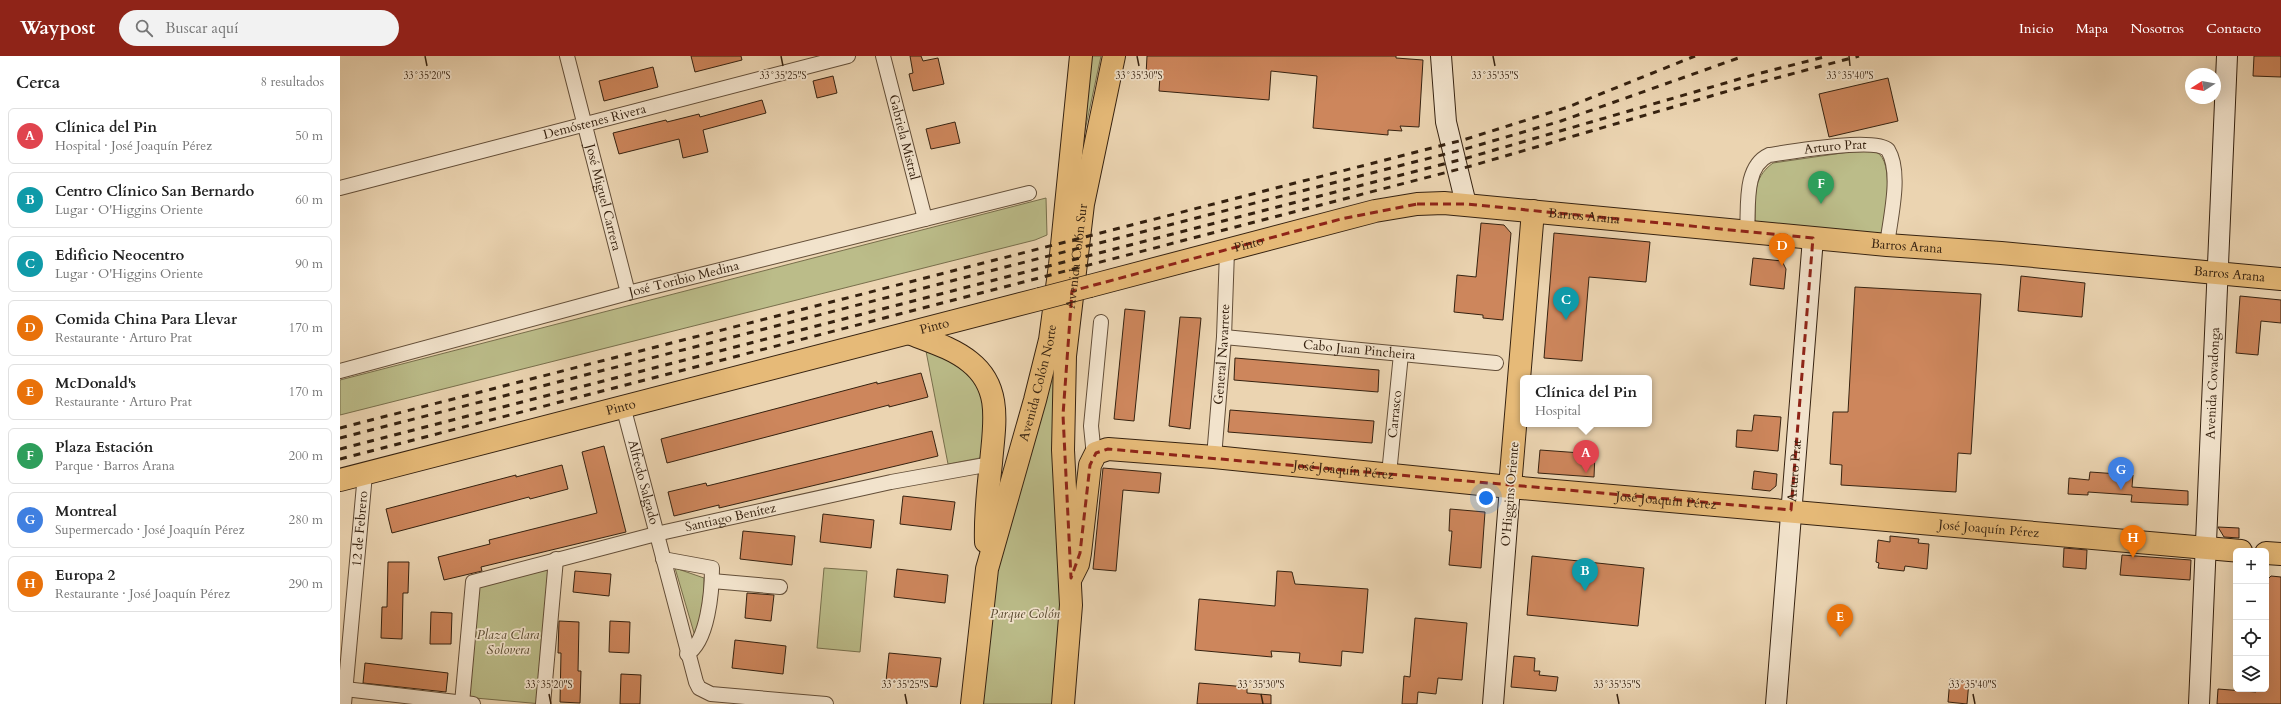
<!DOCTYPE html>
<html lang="es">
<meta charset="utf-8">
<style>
body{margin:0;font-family:Cardo,serif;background:#f2f2f2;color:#222}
.controls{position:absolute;right:12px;bottom:12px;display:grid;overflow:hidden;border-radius:6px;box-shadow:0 4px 16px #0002}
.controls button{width:36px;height:36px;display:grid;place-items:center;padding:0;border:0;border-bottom:1px solid #e0e0e0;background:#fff;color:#222;font:20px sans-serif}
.compass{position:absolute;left:1845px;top:12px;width:36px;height:36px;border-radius:50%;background:#fff;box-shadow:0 4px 16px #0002;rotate:259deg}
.you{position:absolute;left:1146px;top:442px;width:14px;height:14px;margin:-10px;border:3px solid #fff;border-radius:50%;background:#1a73e8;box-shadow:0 0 0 6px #1a73e833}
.badge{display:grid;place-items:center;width:26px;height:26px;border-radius:50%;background:#8f2418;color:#fff;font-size:13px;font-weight:700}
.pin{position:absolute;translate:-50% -33px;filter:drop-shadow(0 1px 2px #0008)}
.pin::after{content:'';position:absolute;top:21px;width:14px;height:12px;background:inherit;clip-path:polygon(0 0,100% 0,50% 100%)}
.popup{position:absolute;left:1180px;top:319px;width:132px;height:52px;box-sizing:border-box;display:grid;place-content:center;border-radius:6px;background:#fff;filter:drop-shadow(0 1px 3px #0005);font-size:13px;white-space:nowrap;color:#767676}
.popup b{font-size:15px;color:#222}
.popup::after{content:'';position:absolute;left:50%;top:100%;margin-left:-8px;border:8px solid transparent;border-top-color:#fff}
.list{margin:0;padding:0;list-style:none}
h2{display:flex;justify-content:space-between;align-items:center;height:52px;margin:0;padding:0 16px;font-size:17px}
h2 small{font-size:13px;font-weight:400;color:#767676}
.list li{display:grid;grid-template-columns:26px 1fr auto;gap:12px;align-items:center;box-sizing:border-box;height:56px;margin:0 8px 8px;padding:0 8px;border:1px solid #e0e0e0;border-radius:6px}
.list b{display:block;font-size:15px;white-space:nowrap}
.list p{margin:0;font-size:13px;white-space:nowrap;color:#767676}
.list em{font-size:13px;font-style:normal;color:#767676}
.icon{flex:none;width:22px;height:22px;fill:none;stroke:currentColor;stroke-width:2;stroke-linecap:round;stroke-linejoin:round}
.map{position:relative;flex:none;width:1941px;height:648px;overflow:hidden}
header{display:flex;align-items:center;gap:24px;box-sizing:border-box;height:56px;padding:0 20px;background:#8f2418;color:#fff}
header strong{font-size:19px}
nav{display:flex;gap:22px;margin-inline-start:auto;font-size:14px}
.search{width:280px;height:36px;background:#f2f2f2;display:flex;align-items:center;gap:10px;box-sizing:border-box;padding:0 14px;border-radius:22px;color:#767676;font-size:15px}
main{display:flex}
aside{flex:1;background:#fff}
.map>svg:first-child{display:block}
</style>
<header>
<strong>Waypost</strong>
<div class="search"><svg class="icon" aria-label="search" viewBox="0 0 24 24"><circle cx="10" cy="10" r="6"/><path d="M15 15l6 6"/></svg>Buscar aquí</div>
<nav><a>Inicio</a><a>Mapa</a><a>Nosotros</a><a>Contacto</a></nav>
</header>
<main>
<aside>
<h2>Cerca<small>8 resultados</small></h2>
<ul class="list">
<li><span class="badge" style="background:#e0444e">A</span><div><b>Clínica del Pin</b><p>Hospital · José Joaquín Pérez</p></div><em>50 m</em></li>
<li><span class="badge" style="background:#0f9aa8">B</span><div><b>Centro Clínico San Bernardo</b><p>Lugar · O'Higgins Oriente</p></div><em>60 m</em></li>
<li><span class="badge" style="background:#0f9aa8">C</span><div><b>Edificio Neocentro</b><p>Lugar · O'Higgins Oriente</p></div><em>90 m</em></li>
<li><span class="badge" style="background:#e8710a">D</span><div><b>Comida China Para Llevar</b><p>Restaurante · Arturo Prat</p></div><em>170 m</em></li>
<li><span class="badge" style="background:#e8710a">E</span><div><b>McDonald's</b><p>Restaurante · Arturo Prat</p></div><em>170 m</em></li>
<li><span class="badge" style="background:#2e9e5b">F</span><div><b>Plaza Estación</b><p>Parque · Barros Arana</p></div><em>200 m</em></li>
<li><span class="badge" style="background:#3f7fe0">G</span><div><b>Montreal</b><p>Supermercado · José Joaquín Pérez</p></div><em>280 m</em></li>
<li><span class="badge" style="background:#e8710a">H</span><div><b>Europa 2</b><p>Restaurante · José Joaquín Pérez</p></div><em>290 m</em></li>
</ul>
</aside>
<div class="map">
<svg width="1941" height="648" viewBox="0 0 1941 648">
<rect width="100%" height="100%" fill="#ebd4b1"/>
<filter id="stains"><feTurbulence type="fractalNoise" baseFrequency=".005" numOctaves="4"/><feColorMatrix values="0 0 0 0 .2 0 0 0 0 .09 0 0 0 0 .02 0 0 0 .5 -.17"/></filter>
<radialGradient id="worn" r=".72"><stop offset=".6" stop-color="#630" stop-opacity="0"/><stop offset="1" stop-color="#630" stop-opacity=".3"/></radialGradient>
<!-- green -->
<g fill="#bbbc89" stroke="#786f4c">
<polygon points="751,0 761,0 744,79"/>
<path d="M1523,94C1527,95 1532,95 1536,96C1556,105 1544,163 1543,181L1415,167C1416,142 1411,123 1433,107Z"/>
<polygon points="706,142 707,179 695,184 0,359 0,324"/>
<path d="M585,290C614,305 643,315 649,351C651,366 646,386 645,401L608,408Z"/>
<polygon points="716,311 723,510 714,648 641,648 650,543 713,312"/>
<polygon points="214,512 202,648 124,641 134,532"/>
<polygon points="335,512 364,522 364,535 357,587"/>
<polygon points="484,512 527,515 520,596 477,592"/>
</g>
<!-- building -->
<g fill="#cd865c" stroke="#362210">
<polygon points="351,0 401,0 402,4 355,16"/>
<polygon points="570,0 581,0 583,5 598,2 604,28 573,35 569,18 573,17"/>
<polygon points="807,0 1056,0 1056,2 1083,4 1079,71 1060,70 1062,75 1048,74 1048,79 973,72 977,20 931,15 929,44 819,35 820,20 806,19"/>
<polygon points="1914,0 1941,0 1941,21 1913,20"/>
<polygon points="313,11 318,31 264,45 259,25"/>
<polygon points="493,20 497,37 477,42 473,25"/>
<polygon points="1548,22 1558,65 1489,81 1479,38"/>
<polygon points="422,44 426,57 363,74 368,96 343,102 339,83 279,98 273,77 326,64 327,66 359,58 360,61"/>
<polygon points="615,66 620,87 591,93 586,73"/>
<polygon points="1141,167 1164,169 1171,177 1163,264 1143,262 1143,259 1114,256 1117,219 1136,221"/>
<polygon points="1214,177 1310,186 1306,226 1249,221 1242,305 1204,302"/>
<polygon points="1413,202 1442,205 1446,213 1444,233 1410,229"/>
<polygon points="1681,220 1745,227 1742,261 1678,255"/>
<polygon points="1515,231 1641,238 1631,398 1618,397 1616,436 1501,429 1502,409 1490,408 1493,356 1508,356"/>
<polygon points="1900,240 1941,244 1941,267 1921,265 1918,299 1896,297"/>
<polygon points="785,253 805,255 794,365 774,363"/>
<polygon points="840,261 861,262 850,373 829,370"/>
<polygon points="895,302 1039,314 1038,336 894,324"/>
<polygon points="581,317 588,341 549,351 549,349 327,407 321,383 537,326 537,328"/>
<polygon points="890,354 1034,365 1032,387 888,376"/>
<polygon points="1414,359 1441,361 1438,395 1396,391 1397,374 1412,375"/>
<polygon points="592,375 598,400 379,452 379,449 334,460 328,436 366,427 367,430"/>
<polygon points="264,390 286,476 141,511 142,515 104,524 98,501 150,488 149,484 257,457 242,396"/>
<polygon points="1200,394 1255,398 1254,421 1198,417"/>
<polygon points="222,409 228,433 190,443 189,441 52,477 46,453 176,419 176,421"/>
<polygon points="763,412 821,417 819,437 783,434 776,515 753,513"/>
<polygon points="1414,415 1437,418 1436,430 1430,435 1412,433"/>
<polygon points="1750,416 1793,419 1792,431 1848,435 1848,449 1791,446 1792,439 1748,436 1748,439 1728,438 1729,422 1749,424"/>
<polygon points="563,440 615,446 611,474 560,468"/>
<polygon points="1110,453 1145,456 1141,512 1109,509 1112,475 1109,475"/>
<polygon points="483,458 534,464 531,492 480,486"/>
<polygon points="1878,471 1899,472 1899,482 1884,481"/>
<polygon points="403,475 455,480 452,509 400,503"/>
<polygon points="1550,480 1579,483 1578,487 1589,488 1587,513 1565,510 1564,515 1538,512 1539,507 1536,506 1538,484 1550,486"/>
<polygon points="1724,492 1747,494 1746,513 1723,511"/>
<polygon points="1782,499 1851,504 1850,524 1780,519"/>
<polygon points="1192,500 1304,512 1298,570 1187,559"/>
<polygon points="48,506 69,506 68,537 63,537 62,583 41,582 42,551 47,551"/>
<polygon points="557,513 608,519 605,547 554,541"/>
<polygon points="235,515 271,518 269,540 233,536"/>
<polygon points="937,515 952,516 955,528 1028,533 1023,597 1002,595 1001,610 959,606 960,597 931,595 932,601 855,594 859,543 935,550"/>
<polygon points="1931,520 1941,521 1941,648 1877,648 1878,633 1916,636 1916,633 1926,633 1926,525"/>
<polygon points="407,537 434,539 431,565 405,562"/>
<polygon points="91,556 112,557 111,588 90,588"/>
<polygon points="1075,562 1127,567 1122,624 1098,622 1096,638 1078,636 1077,648 1062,648 1064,620 1070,621"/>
<polygon points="219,565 239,566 238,615 241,615 240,647 220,646 221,597 218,597"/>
<polygon points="270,565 290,566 289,597 269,596"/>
<polygon points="395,584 446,590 443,618 392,612"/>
<polygon points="549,597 601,602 597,631 546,625"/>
<polygon points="1174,600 1195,602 1194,615 1200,615 1199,619 1218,621 1216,635 1171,631"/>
<polygon points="25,607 108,617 106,636 23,627"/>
<polygon points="281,618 301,619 300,648 280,648"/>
<polygon points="1610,623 1629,625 1627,648 1608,646"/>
<polygon points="859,627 907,631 907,637 931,639 931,648 857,648"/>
</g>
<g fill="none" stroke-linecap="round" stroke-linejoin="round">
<defs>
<g id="street">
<path id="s1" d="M227,0L288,237"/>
<path id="s2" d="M543,0L585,163"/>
<path id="s3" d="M0,132L508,0"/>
<path id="s4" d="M1407,176C1409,152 1403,111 1429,99C1450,96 1535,81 1548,94C1562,117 1550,163 1547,189"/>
<path id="s5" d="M884,281L1156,307"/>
<path id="s6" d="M0,315L288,237L689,137"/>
<path id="s7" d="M283,350L356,626L359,632L371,638L486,648"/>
<polyline points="754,400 751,370 761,266"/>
<path id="s8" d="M874,401L884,281L887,195"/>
<path id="s9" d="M1049,418L1061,298"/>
<path d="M323,503L372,512C372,535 368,586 347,598"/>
<polyline points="372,525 440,531"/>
<polyline points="5,633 133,648"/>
<path id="s10" d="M122,647L133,526L316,478L551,426L651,408"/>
<path id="s11" d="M4,648L25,418"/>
<polyline points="203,648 216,503"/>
</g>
<g id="secondary">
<polyline points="1101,0 1106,66 1126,148"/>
<polyline points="1153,648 1170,431"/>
<path id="s12" d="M1436,648L1473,182"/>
<path id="s13" d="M1859,648L1887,0"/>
</g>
<g id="primary">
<path id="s14" d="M750,230L1035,155L1077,148L1104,147L1547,189L1661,197L1941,223"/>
<path d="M569,277C589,285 613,292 630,306C663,332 654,370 651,407C648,433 645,460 646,486"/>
<path id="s15" d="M0,424L700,243"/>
<polyline points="1170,431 1193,155"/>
<polyline points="1926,497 1941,498"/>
<path id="s16" d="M731,522L738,508L740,497L750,409L756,397L768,393L874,401L1170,431L1901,495"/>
<path id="s17" d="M632,648L647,513L695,344L710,284L720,209L741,0"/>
<path id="s18" d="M723,648L731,549L723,394L725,300L743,148L774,0"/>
</g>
</defs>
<!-- street casing -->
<use href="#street" stroke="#634e38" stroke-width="16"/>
<!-- secondary casing -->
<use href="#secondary" stroke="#362210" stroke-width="22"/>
<!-- primary casing -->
<use href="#primary" stroke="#362210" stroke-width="24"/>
<!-- street -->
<use href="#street" stroke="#f2e3cc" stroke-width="14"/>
<!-- secondary -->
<use href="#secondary" stroke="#f2e3cc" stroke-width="20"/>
<!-- primary -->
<use href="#primary" stroke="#e6ba78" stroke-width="22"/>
<!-- rail -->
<g stroke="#362210" stroke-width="3" stroke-dasharray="7 7" stroke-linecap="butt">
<polyline points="0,372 1123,84 1228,51 1355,0"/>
<polyline points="0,382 1125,93 1221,65 1404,0"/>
<polyline points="0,393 1127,102 1413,19 1488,0"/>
<polyline points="0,403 1131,110 1395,33 1519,0"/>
</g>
<defs>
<polyline id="primary-bridge" points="700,243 750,230"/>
</defs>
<!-- primary-bridge casing -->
<use href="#primary-bridge" stroke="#362210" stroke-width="24" stroke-linecap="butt"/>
<!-- primary-bridge -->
<use href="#primary-bridge" stroke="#e6ba78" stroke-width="22"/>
</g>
<!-- marked area -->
<path fill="none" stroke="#8f2418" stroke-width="3" stroke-dasharray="8 5" stroke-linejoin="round" d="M1077,148H1126L1473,182L1451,454L768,393L756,397L750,409L740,497L731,522L723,359L732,235L1001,163Z"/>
<!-- ticks -->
<path fill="none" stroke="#362210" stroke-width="1.5" d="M85,0L87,10M441,0L443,10M797,0L799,10M1153,0L1155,10M1509,0L1510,10M209,638L211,648M565,638L567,648M921,638L923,648M1277,638L1279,648M1633,638L1635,648"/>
<g text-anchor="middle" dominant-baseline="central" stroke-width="3.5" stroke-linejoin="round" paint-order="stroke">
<!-- street labels -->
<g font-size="13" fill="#362210" stroke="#f2e3cc">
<text stroke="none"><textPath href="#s3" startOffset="263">Demóstenes Rivera</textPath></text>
<text stroke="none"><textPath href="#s2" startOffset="84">Gabriela Mistral</textPath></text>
<text stroke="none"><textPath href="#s4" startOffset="151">Arturo Prat</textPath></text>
<text stroke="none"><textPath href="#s1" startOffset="146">José Miguel Carrera</textPath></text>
<text stroke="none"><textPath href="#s14" startOffset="505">Barros Arana</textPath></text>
<text stroke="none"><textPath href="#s14" startOffset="164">Pinto</textPath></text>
<text stroke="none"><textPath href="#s14" startOffset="829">Barros Arana</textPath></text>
<text stroke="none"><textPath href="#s18" startOffset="449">Avenida Colón Sur</textPath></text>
<text stroke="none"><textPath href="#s14" startOffset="1153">Barros Arana</textPath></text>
<text stroke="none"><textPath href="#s6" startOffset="356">José Toribio Medina</textPath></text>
<text stroke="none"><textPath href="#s15" startOffset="614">Pinto</textPath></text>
<text stroke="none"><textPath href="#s5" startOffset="136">Cabo Juan Pincheira</textPath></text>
<text stroke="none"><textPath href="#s8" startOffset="103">General Navarrete</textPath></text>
<text stroke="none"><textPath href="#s17" startOffset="329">Avenida Colón Norte</textPath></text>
<text stroke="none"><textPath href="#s13" startOffset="321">Avenida Covadonga</textPath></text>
<text stroke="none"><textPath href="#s15" startOffset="290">Pinto</textPath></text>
<text stroke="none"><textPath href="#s9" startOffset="60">Carrasco</textPath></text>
<text stroke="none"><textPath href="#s16" startOffset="378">José Joaquín Pérez</textPath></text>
<text stroke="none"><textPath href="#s12" startOffset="234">Arturo Prat</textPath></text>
<text stroke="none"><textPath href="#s7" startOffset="79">Alfredo Salgado</textPath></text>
<text transform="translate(1170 438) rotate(-85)">O'Higgins Oriente</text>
<text stroke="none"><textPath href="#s16" startOffset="702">José Joaquín Pérez</textPath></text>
<text stroke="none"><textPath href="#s10" startOffset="387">Santiago Benítez</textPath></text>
<text stroke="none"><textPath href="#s16" startOffset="1026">José Joaquín Pérez</textPath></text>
<text stroke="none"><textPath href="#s11" startOffset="176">12 de Febrero</textPath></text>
</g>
<!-- park labels -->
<g font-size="13" font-style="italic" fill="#57482e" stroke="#f2e3cc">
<text x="685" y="558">Parque Colón</text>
<text x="168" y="579">Plaza Clara<tspan x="168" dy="15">Solovera</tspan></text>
</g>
</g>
<g font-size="10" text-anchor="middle" fill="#362210" stroke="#f2e3cc" stroke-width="3.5" stroke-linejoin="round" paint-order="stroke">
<text x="87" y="23">33°35'20"S</text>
<text x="443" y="23">33°35'25"S</text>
<text x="799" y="23">33°35'30"S</text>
<text x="1155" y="23">33°35'35"S</text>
<text x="1510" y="23">33°35'40"S</text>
<text x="209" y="632">33°35'20"S</text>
<text x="565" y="632">33°35'25"S</text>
<text x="921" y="632">33°35'30"S</text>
<text x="1277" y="632">33°35'35"S</text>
<text x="1633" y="632">33°35'40"S</text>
</g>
<rect width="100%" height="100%" filter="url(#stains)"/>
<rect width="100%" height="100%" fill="url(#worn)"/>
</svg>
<div class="controls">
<button>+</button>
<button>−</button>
<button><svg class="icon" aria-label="locate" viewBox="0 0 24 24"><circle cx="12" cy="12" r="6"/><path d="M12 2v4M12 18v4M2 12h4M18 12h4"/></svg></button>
<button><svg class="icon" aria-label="layers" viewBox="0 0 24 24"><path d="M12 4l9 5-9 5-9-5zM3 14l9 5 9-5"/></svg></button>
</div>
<svg class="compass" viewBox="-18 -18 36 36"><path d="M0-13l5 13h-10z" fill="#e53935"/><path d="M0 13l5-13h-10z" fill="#767676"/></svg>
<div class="you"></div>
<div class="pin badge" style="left:1246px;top:417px;background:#e0444e">A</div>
<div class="popup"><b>Clínica del Pin</b>Hospital</div>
<div class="pin badge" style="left:1245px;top:535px;background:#0f9aa8">B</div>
<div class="pin badge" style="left:1226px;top:264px;background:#0f9aa8">C</div>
<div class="pin badge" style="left:1442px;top:210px;background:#e8710a">D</div>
<div class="pin badge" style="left:1500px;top:581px;background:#e8710a">E</div>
<div class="pin badge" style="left:1481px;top:148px;background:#2e9e5b">F</div>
<div class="pin badge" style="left:1781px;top:434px;background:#3f7fe0">G</div>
<div class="pin badge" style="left:1793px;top:502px;background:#e8710a">H</div>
</div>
</main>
